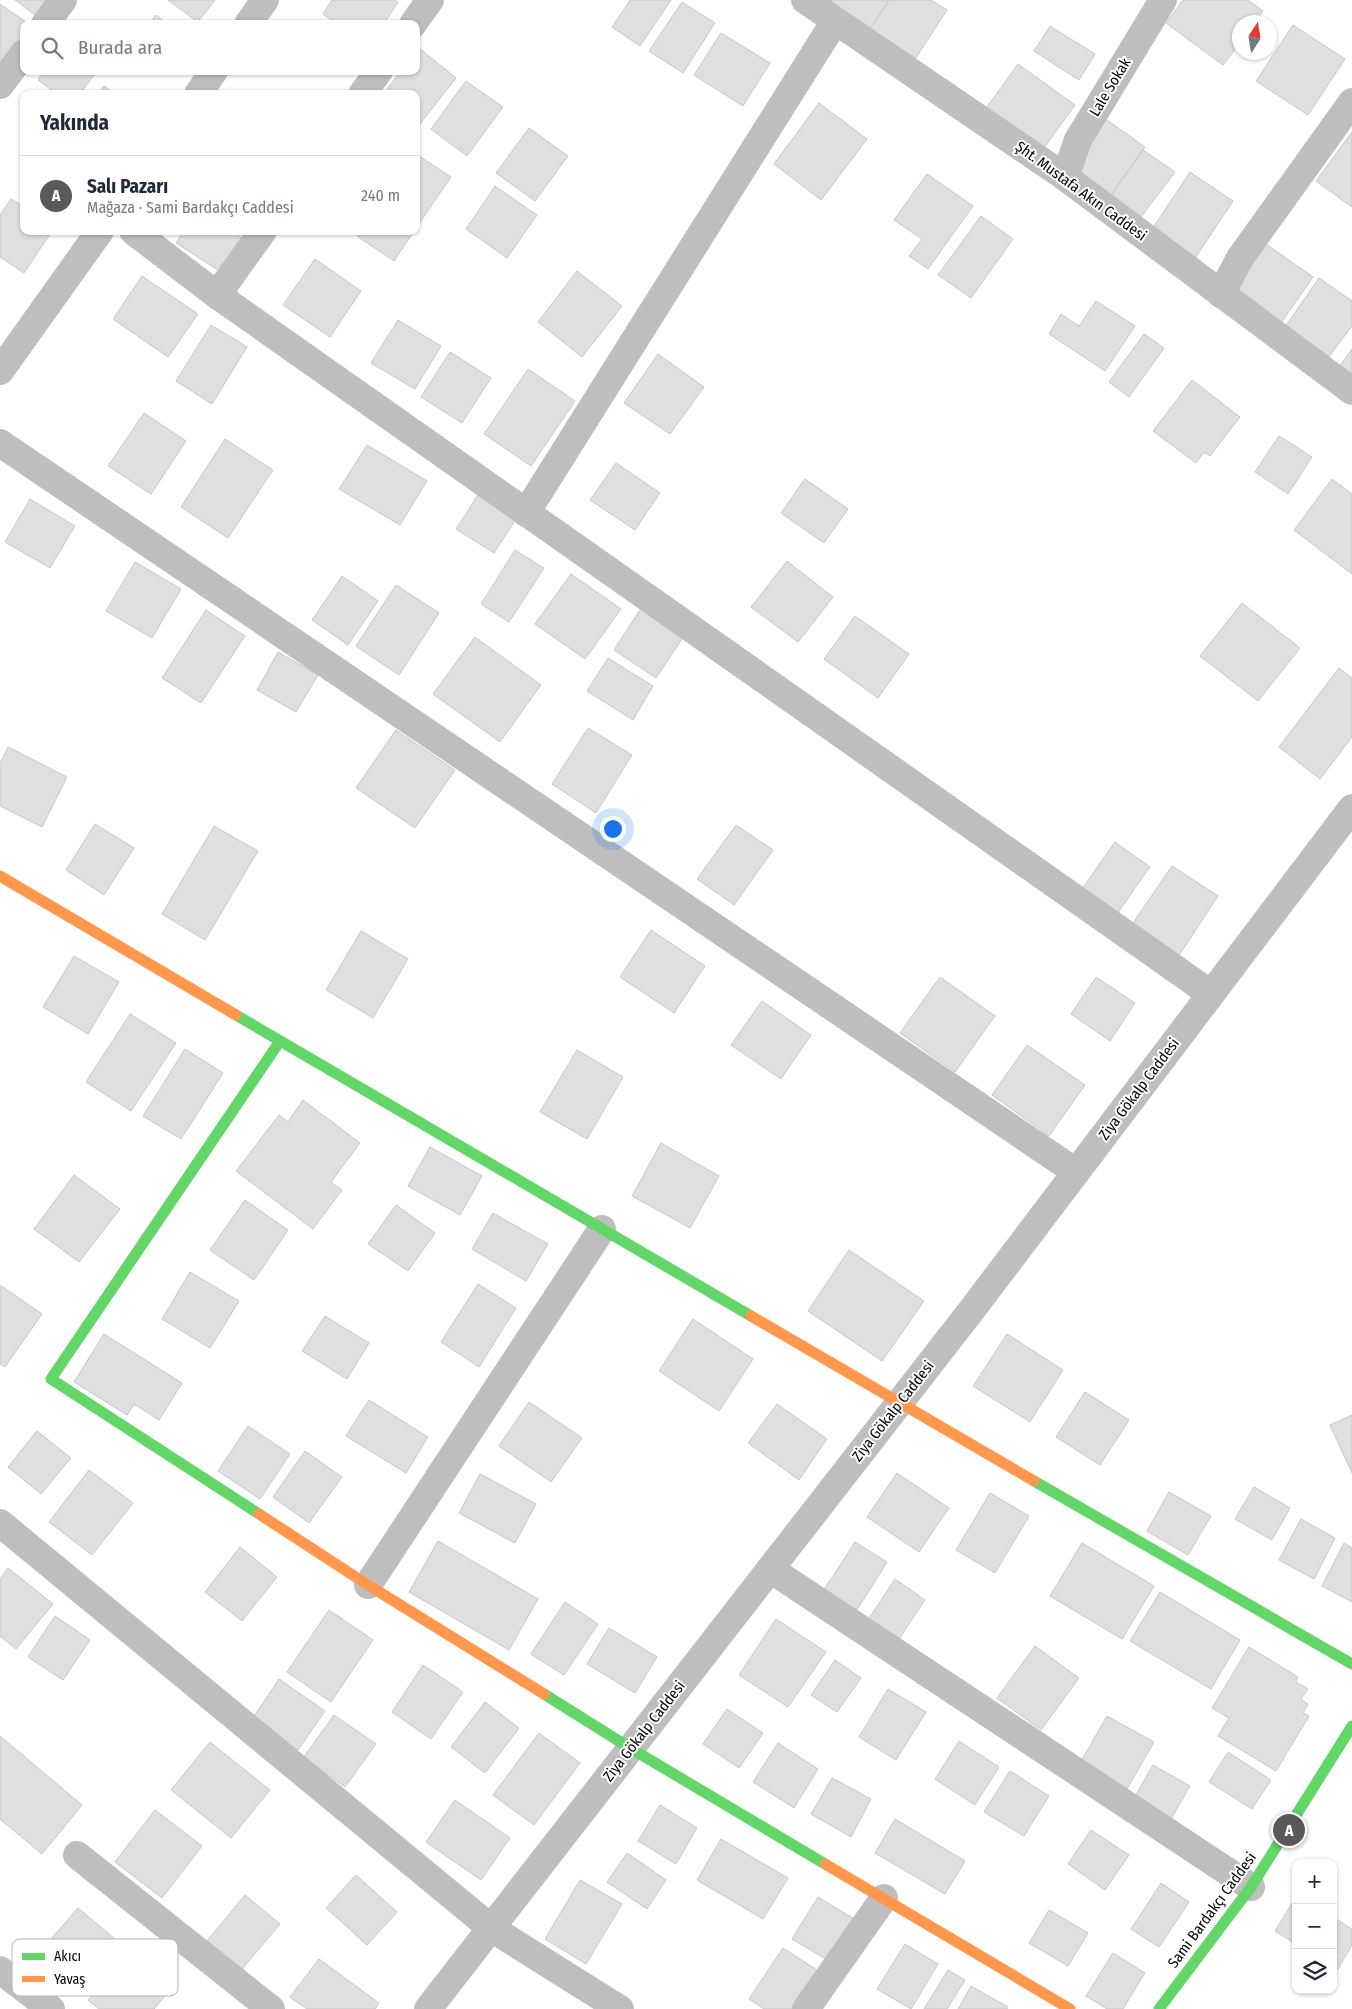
<!DOCTYPE html>
<html lang="tr">
<meta charset="utf-8">
<style>
body{margin:0;font-family:"Fira Sans Condensed",sans-serif;background:#f2f2f3;color:#1f2937}
.controls{position:absolute;right:15px;bottom:15px;display:grid;overflow:hidden;border-radius:10px;box-shadow:0 1px 4px #0004}
.controls button{width:45px;height:45px;display:grid;place-items:center;padding:0;border:0;border-bottom:1px solid #e0e1e3;background:#fff;color:#1f2937;font:25px sans-serif}
.compass{position:absolute;left:1232px;top:15px;width:45px;height:45px;border-radius:50%;background:#fff;box-shadow:0 1px 4px #0004;rotate:12deg}
.you{position:absolute;left:612px;top:828px;width:18px;height:18px;margin:-12px;border:4px solid #fff;border-radius:50%;background:#1a73e8;box-shadow:0 0 0 8px #1a73e833}
.badge{display:grid;place-items:center;width:32px;height:32px;border-radius:50%;background:#595959;color:#fff;font-size:16px;font-weight:700}
.pin{position:absolute;translate:-50% -50%;border:2px solid #fff;box-shadow:0 1px 5px #0006}
.list{margin:0;padding:0;list-style:none}
h2{display:flex;justify-content:space-between;align-items:center;height:65px;margin:0;padding:0 20px;font-size:21px}
h2 small{font-size:16px;font-weight:400;color:#747a83}
.list li{display:grid;grid-template-columns:32px 1fr auto;gap:15px;align-items:center;box-sizing:border-box;height:80px;padding:0 20px;border-top:1px solid #e0e1e3}
.list b{display:block;font-size:19px;white-space:nowrap}
.list p{margin:0;font-size:16px;white-space:nowrap;color:#747a83}
.list em{font-size:16px;font-style:normal;color:#747a83}
.icon{flex:none;width:28px;height:28px;fill:none;stroke:currentColor;stroke-width:2;stroke-linecap:round;stroke-linejoin:round}
.map{position:relative;flex:none;width:1352px;height:2009px;overflow:hidden}
.search{position:absolute;background:#fff;box-shadow:0 1px 4px #0004;left:20px;top:20px;width:400px;height:55px;display:flex;align-items:center;gap:12px;box-sizing:border-box;padding:0 18px;border-radius:10px;color:#747a83;font-size:19px}
.panel{position:absolute;background:#fff;box-shadow:0 1px 4px #0004;left:20px;top:90px;width:400px;height:145px;border-radius:10px}
.map>svg:first-child{display:block}
</style>
<div class="map">
<svg width="1352" height="2009" viewBox="0 0 1352 2009">
<rect width="100%" height="100%" fill="#fff"/>
<!-- building -->
<g fill="#dfdfdf" stroke="#c7c7c7">
<polygon points="15,0 51,0 38,17"/>
<polygon points="168,0 215,0 198,22"/>
<polygon points="332,0 395,0 398,2 384,24 337,24 323,14"/>
<polygon points="630,0 671,0 640,46 612,27"/>
<polygon points="828,0 889,0 870,29"/>
<polygon points="889,0 931,0 947,10 916,58 870,29"/>
<polygon points="1183,0 1248,0 1263,11 1255,22 1240,22 1240,43 1223,65 1166,23"/>
<polygon points="682,2 715,23 683,73 649,51"/>
<polygon points="0,4 29,24 24,24 24,37 0,73"/>
<polygon points="156,15 167,24 150,24"/>
<polygon points="1293,25 1345,59 1308,115 1256,81"/>
<polygon points="1050,26 1095,54 1079,80 1034,51"/>
<polygon points="721,33 770,63 743,106 694,75"/>
<polygon points="419,48 456,78 416,129 416,94 383,94 401,71 416,71 416,52"/>
<polygon points="1018,64 1075,105 1041,152 984,111"/>
<polygon points="44,71 97,71 80,94 57,94 38,80"/>
<polygon points="466,81 503,107 467,156 431,129"/>
<polygon points="104,86 115,94 98,94"/>
<polygon points="819,103 867,139 821,200 774,164"/>
<polygon points="1104,118 1145,147 1107,201 1066,171"/>
<polygon points="529,128 568,156 535,201 496,173"/>
<polygon points="1352,132 1352,207 1316,181"/>
<polygon points="1143,150 1175,172 1138,221 1107,201"/>
<polygon points="416,154 451,177 416,228"/>
<polygon points="1190,172 1233,201 1196,257 1152,229"/>
<polygon points="927,174 973,206 928,269 909,256 922,239 894,220"/>
<polygon points="495,186 537,215 507,258 466,229"/>
<polygon points="11,199 24,207 24,231 52,231 24,273 0,257 0,215"/>
<polygon points="981,216 1013,239 971,298 938,275"/>
<polygon points="184,231 231,231 245,240 224,274 176,243"/>
<polygon points="360,231 414,231 394,261 357,236"/>
<polygon points="1266,244 1313,277 1281,323 1233,289"/>
<polygon points="315,259 361,291 330,337 283,305"/>
<polygon points="577,271 622,306 582,357 538,322"/>
<polygon points="142,276 198,314 168,357 113,319"/>
<polygon points="1319,278 1352,301 1352,326 1328,358 1285,327"/>
<polygon points="1096,301 1135,326 1105,371 1049,334 1061,314 1079,326"/>
<polygon points="398,320 441,346 415,389 371,363"/>
<polygon points="211,325 247,347 212,404 176,381"/>
<polygon points="1144,334 1164,348 1129,397 1109,382"/>
<polygon points="1352,349 1352,377 1338,368"/>
<polygon points="450,352 491,378 462,423 421,397"/>
<polygon points="658,354 704,387 670,434 624,403"/>
<polygon points="528,369 575,401 531,466 484,434"/>
<polygon points="1192,380 1240,417 1210,456 1204,452 1196,463 1153,431"/>
<polygon points="144,413 186,441 151,494 108,466"/>
<polygon points="1279,436 1312,457 1288,494 1255,472"/>
<polygon points="225,439 273,470 228,538 181,507"/>
<polygon points="367,445 427,481 400,525 339,489"/>
<polygon points="616,463 660,493 635,530 590,500"/>
<polygon points="805,479 848,509 824,543 781,513"/>
<polygon points="1332,479 1352,494 1352,574 1294,530"/>
<polygon points="478,495 516,519 494,553 456,529"/>
<polygon points="30,499 75,526 50,568 5,542"/>
<polygon points="515,550 544,568 509,622 481,604"/>
<polygon points="787,561 833,597 798,642 751,607"/>
<polygon points="135,562 181,589 152,638 106,611"/>
<polygon points="571,574 621,609 585,659 535,624"/>
<polygon points="342,576 378,601 348,645 312,620"/>
<polygon points="396,585 439,613 399,675 356,646"/>
<polygon points="1242,603 1300,648 1258,701 1200,656"/>
<polygon points="642,607 684,636 656,678 614,650"/>
<polygon points="206,610 245,636 201,703 162,678"/>
<polygon points="855,616 909,654 878,698 824,659"/>
<polygon points="475,637 541,685 500,742 433,694"/>
<polygon points="278,652 318,675 296,712 257,690"/>
<polygon points="608,658 653,686 633,720 587,691"/>
<polygon points="1339,668 1352,678 1352,737 1320,779 1279,747"/>
<polygon points="588,728 632,755 596,813 552,784"/>
<polygon points="396,730 455,770 415,828 356,788"/>
<polygon points="8,747 67,777 42,827 0,806 0,763"/>
<polygon points="95,824 134,848 104,895 66,870"/>
<polygon points="736,825 773,850 734,905 697,879"/>
<polygon points="214,826 258,851 205,940 162,914"/>
<polygon points="1115,842 1150,867 1117,914 1082,889"/>
<polygon points="1172,866 1218,896 1178,957 1131,926"/>
<polygon points="651,930 705,966 674,1013 620,977"/>
<polygon points="361,931 408,959 373,1018 326,990"/>
<polygon points="74,956 119,982 88,1034 43,1007"/>
<polygon points="940,977 995,1016 955,1072 900,1033"/>
<polygon points="1096,977 1135,1003 1110,1041 1071,1014"/>
<polygon points="762,1001 811,1035 781,1079 731,1045"/>
<polygon points="130,1014 176,1043 131,1111 86,1082"/>
<polygon points="1027,1045 1085,1085 1049,1136 992,1095"/>
<polygon points="185,1049 223,1073 181,1139 143,1116"/>
<polygon points="577,1050 623,1077 587,1139 540,1112"/>
<polygon points="303,1100 360,1143 331,1182 342,1190 313,1229 236,1171 279,1115 288,1122"/>
<polygon points="661,1143 719,1176 690,1228 632,1196"/>
<polygon points="430,1147 482,1176 460,1215 408,1186"/>
<polygon points="74,1175 120,1209 79,1262 34,1229"/>
<polygon points="245,1200 288,1230 254,1280 210,1250"/>
<polygon points="396,1205 435,1233 408,1271 368,1244"/>
<polygon points="493,1213 548,1244 526,1281 472,1249"/>
<polygon points="849,1250 924,1301 882,1361 808,1311"/>
<polygon points="190,1272 239,1301 210,1348 162,1319"/>
<polygon points="478,1284 516,1308 479,1367 441,1342"/>
<polygon points="0,1285 42,1314 5,1367 0,1364"/>
<polygon points="325,1316 369,1343 347,1379 302,1351"/>
<polygon points="693,1319 753,1359 719,1411 659,1371"/>
<polygon points="104,1334 182,1383 159,1420 134,1404 127,1415 74,1382"/>
<polygon points="1007,1334 1063,1370 1030,1422 973,1386"/>
<polygon points="1085,1392 1129,1420 1100,1465 1056,1437"/>
<polygon points="369,1400 428,1437 406,1473 346,1436"/>
<polygon points="529,1402 582,1438 551,1482 499,1446"/>
<polygon points="777,1404 827,1439 799,1480 748,1443"/>
<polygon points="1352,1415 1352,1473 1330,1425"/>
<polygon points="248,1426 290,1454 260,1499 218,1471"/>
<polygon points="37,1431 71,1458 41,1494 8,1467"/>
<polygon points="305,1451 342,1477 309,1523 273,1497"/>
<polygon points="89,1470 133,1503 92,1555 49,1522"/>
<polygon points="897,1473 949,1508 919,1552 867,1517"/>
<polygon points="480,1474 536,1504 515,1543 459,1513"/>
<polygon points="1254,1487 1290,1508 1272,1540 1235,1519"/>
<polygon points="1169,1492 1211,1516 1188,1555 1147,1531"/>
<polygon points="990,1493 1029,1516 995,1573 956,1550"/>
<polygon points="1301,1519 1335,1538 1314,1579 1279,1560"/>
<polygon points="438,1541 538,1599 509,1650 409,1592"/>
<polygon points="855,1542 887,1562 855,1613 822,1593"/>
<polygon points="1082,1543 1154,1586 1122,1639 1050,1596"/>
<polygon points="1344,1543 1352,1548 1352,1602 1322,1586"/>
<polygon points="240,1547 277,1577 242,1621 205,1592"/>
<polygon points="8,1568 53,1604 16,1649 0,1636 0,1579"/>
<polygon points="895,1579 925,1600 899,1639 868,1620"/>
<polygon points="1160,1592 1240,1640 1211,1689 1130,1641"/>
<polygon points="565,1602 598,1624 564,1675 531,1654"/>
<polygon points="329,1610 373,1640 331,1702 287,1672"/>
<polygon points="55,1616 90,1640 63,1680 28,1657"/>
<polygon points="776,1619 826,1652 788,1707 739,1675"/>
<polygon points="609,1628 657,1657 635,1693 587,1664"/>
<polygon points="1035,1646 1079,1678 1041,1730 997,1698"/>
<polygon points="1249,1647 1298,1677 1296,1682 1308,1689 1301,1699 1308,1704 1303,1713 1309,1716 1276,1771 1218,1736 1229,1718 1212,1708"/>
<polygon points="835,1660 861,1678 837,1712 811,1695"/>
<polygon points="423,1665 463,1692 431,1739 392,1712"/>
<polygon points="279,1679 325,1711 298,1750 252,1719"/>
<polygon points="888,1689 926,1712 896,1760 859,1737"/>
<polygon points="485,1702 519,1728 485,1773 451,1747"/>
<polygon points="727,1709 763,1733 739,1768 703,1744"/>
<polygon points="334,1715 376,1744 345,1787 304,1757"/>
<polygon points="1107,1716 1154,1742 1127,1789 1080,1763"/>
<polygon points="539,1733 580,1763 534,1825 493,1795"/>
<polygon points="0,1736 82,1805 42,1854 0,1819"/>
<polygon points="959,1741 999,1767 975,1805 935,1779"/>
<polygon points="210,1742 270,1790 231,1838 171,1790"/>
<polygon points="778,1743 818,1769 794,1808 753,1782"/>
<polygon points="1228,1752 1271,1780 1252,1809 1209,1782"/>
<polygon points="1153,1765 1190,1786 1171,1819 1134,1798"/>
<polygon points="1010,1771 1049,1796 1024,1836 984,1812"/>
<polygon points="832,1778 871,1799 851,1837 811,1814"/>
<polygon points="455,1800 510,1838 481,1880 426,1842"/>
<polygon points="660,1805 697,1828 676,1864 638,1841"/>
<polygon points="155,1810 202,1846 162,1898 115,1862"/>
<polygon points="895,1819 965,1861 945,1894 875,1853"/>
<polygon points="1091,1830 1129,1855 1105,1890 1068,1864"/>
<polygon points="721,1839 788,1878 763,1919 697,1880"/>
<polygon points="627,1853 666,1880 647,1909 607,1882"/>
<polygon points="356,1875 397,1912 367,1945 326,1908"/>
<polygon points="580,1880 622,1904 586,1964 545,1939"/>
<polygon points="1161,1883 1189,1902 1159,1947 1131,1929"/>
<polygon points="245,1895 280,1924 242,1969 207,1941"/>
<polygon points="818,1897 856,1920 831,1962 792,1939"/>
<polygon points="1296,1897 1296,1944 1275,1931"/>
<polygon points="78,1908 121,1944 80,1992 37,1955"/>
<polygon points="1049,1910 1088,1933 1068,1966 1029,1943"/>
<polygon points="1333,1917 1352,1929 1352,1945 1338,1969 1333,1966"/>
<polygon points="905,1944 938,1964 911,2009 877,1989"/>
<polygon points="783,1948 823,1974 800,2009 764,2009 749,1999"/>
<polygon points="130,1950 173,1986 154,2009 99,2009 88,2000"/>
<polygon points="1113,1953 1145,1973 1123,2009 1107,2009 1086,1996"/>
<polygon points="319,1959 379,2003 375,2009 307,2009 290,1997"/>
<polygon points="948,1970 965,1980 947,2009 924,2009"/>
<polygon points="971,1986 1008,2007 1007,2009 958,2009"/>
</g>
<g fill="none" stroke-linecap="round" stroke-linejoin="round">
<!-- street -->
<g stroke="#bebebe" stroke-width="28">
<polyline points="805,0 1065,177 1352,391"/>
<polyline points="45,24 63,0"/>
<polyline points="248,24 265,0"/>
<polyline points="413,24 430,0"/>
<polyline points="0,85 24,53"/>
<polyline points="198,94 214,71"/>
<polyline points="362,94 379,71"/>
<polyline points="1065,177 1078,140 1163,0"/>
<polyline points="133,231 217,295 1211,994"/>
<polyline points="1221,294 1240,258 1352,102"/>
<polyline points="217,295 263,231"/>
<polyline points="0,371 100,231"/>
<polyline points="0,443 1076,1172"/>
<polyline points="526,513 835,21"/>
<polyline points="0,1523 491,1928 620,2009"/>
<polyline points="770,1569 1251,1887"/>
<polyline points="368,1585 602,1229"/>
<polyline points="77,1855 271,2009"/>
<polyline points="0,1970 51,2009"/>
<polyline points="428,2009 974,1307 1352,808"/>
<polyline points="806,2009 884,1898"/>
</g>
<!-- fast -->
<g stroke="#63d668" stroke-width="11">
<polyline points="236,1015 751,1316"/>
<polyline points="1034,1481 1352,1664"/>
<polyline points="259,1514 51,1379 280,1041"/>
<polyline points="544,1694 630,1748 825,1864"/>
<polyline points="1159,2009 1251,1887 1352,1726"/>
</g>
<!-- slow -->
<g stroke="#ff974d" stroke-width="11">
<polyline points="0,876 236,1015"/>
<polyline points="751,1316 1034,1481"/>
<polyline points="259,1514 368,1585 544,1694"/>
<polyline points="825,1864 1070,2009"/>
</g>
</g>
<g text-anchor="middle" dominant-baseline="central" stroke-width="4" stroke-linejoin="round" paint-order="stroke">
<!-- street labels -->
<g font-size="15" fill="#000" stroke="#fff">
<text transform="translate(1110 87) rotate(-59)">Lale Sokak</text>
<text transform="translate(1081 191) rotate(36)">Şht. Mustafa Akın Caddesi</text>
<text transform="translate(1139 1089) rotate(-53)">Ziya Gökalp Caddesi</text>
<text transform="translate(893 1411) rotate(-52)">Ziya Gökalp Caddesi</text>
<text transform="translate(644 1731) rotate(-52)">Ziya Gökalp Caddesi</text>
<text transform="translate(1212 1910) rotate(-54)">Sami Bardakçı Caddesi</text>
</g>
</g>
<!-- legend -->
<rect x="12" y="1939" width="166" height="57" rx="8" fill="#fff" stroke="#b2b2b2" stroke-width="1"/>
<rect x="22" y="1953" width="23" height="7" fill="#63d668"/>
<rect x="22" y="1976" width="23" height="6" fill="#ff974d"/>
<g font-size="14" fill="#000">
<text x="54" y="1961">Akıcı</text>
<text x="54" y="1984">Yavaş</text>
</g>
</svg>
<div class="controls">
<button>+</button>
<button>−</button>
<button><svg class="icon" aria-label="layers" viewBox="0 0 24 24"><path d="M12 4l9 5-9 5-9-5zM3 14l9 5 9-5"/></svg></button>
</div>
<svg class="compass" viewBox="-18 -18 36 36"><path d="M0-13l5 13h-10z" fill="#e53935"/><path d="M0 13l5-13h-10z" fill="#747a83"/></svg>
<div class="you"></div>
<div class="pin badge" style="left:1289px;top:1830px">A</div>
<div class="search"><svg class="icon" aria-label="search" viewBox="0 0 24 24"><circle cx="10" cy="10" r="6"/><path d="M15 15l6 6"/></svg>Burada ara</div>
<section class="panel">
<h2>Yakında<small></small></h2>
<ul class="list">
<li><span class="badge">A</span><div><b>Salı Pazarı</b><p>Mağaza · Sami Bardakçı Caddesi</p></div><em>240 m</em></li>
</ul>
</section>
</div>
